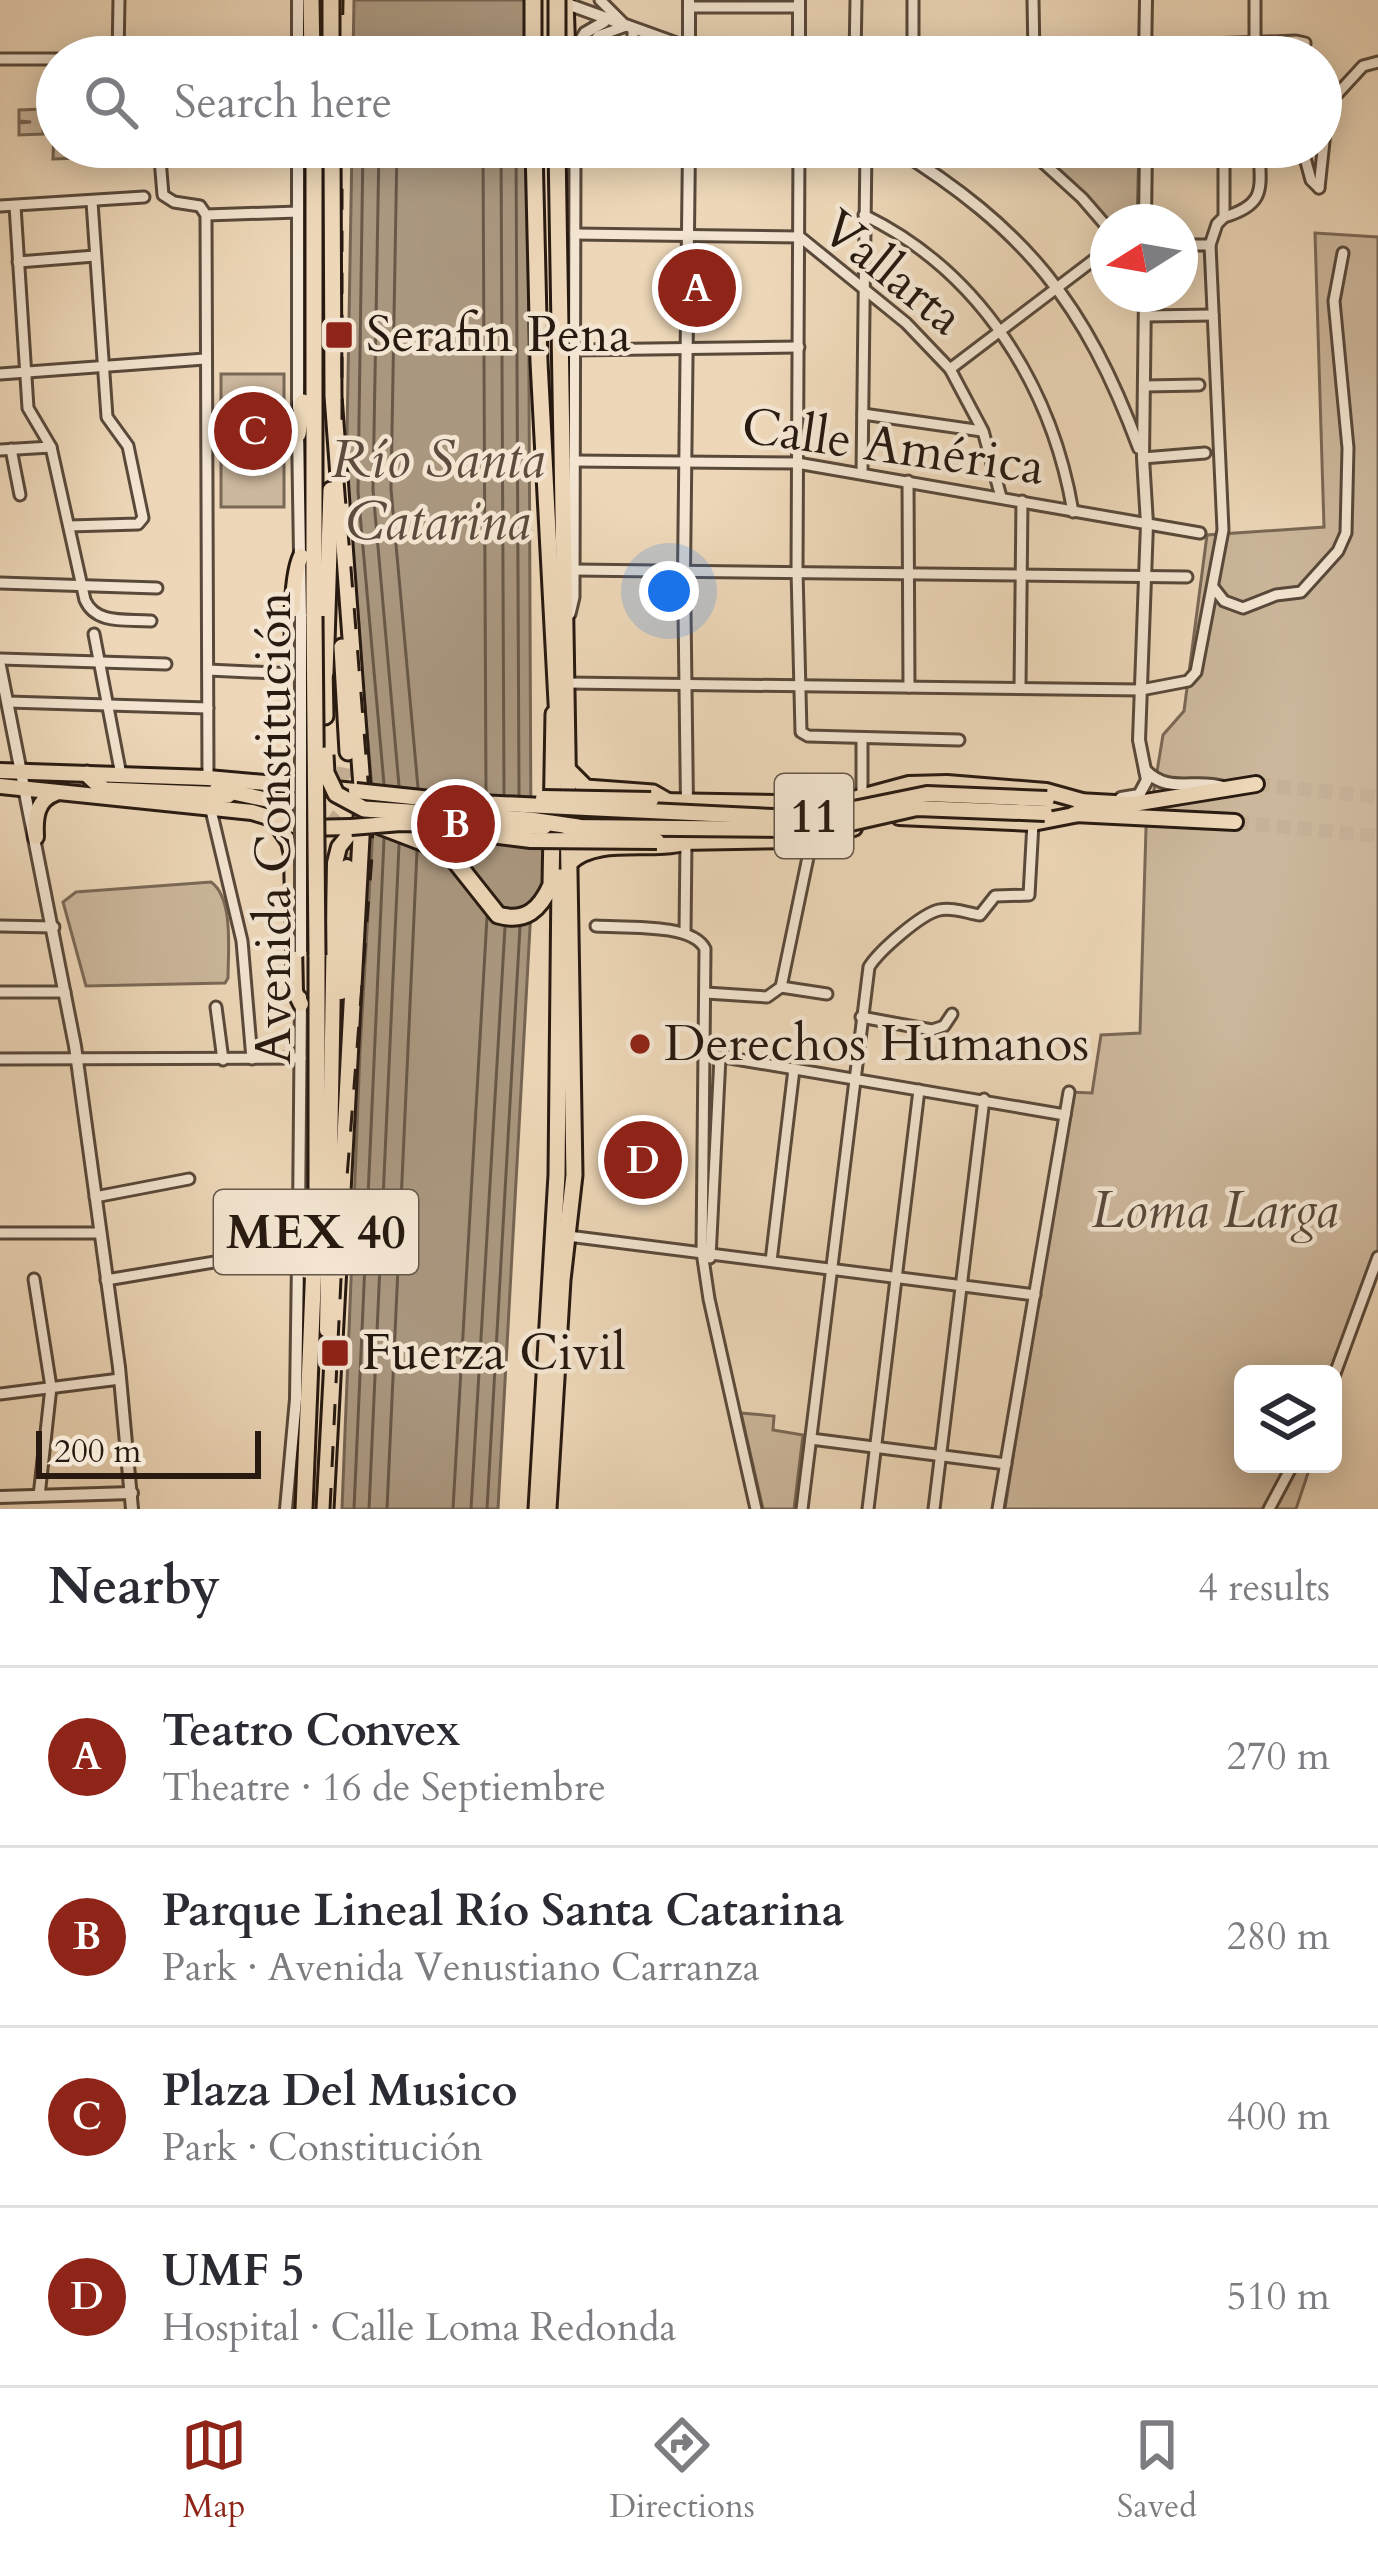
<!DOCTYPE html>
<meta charset="utf-8">
<style>
body{margin:0;font-family:Cardo,serif;background:#f7f7f7;color:#2b2b33}
.controls{position:absolute;right:36px;bottom:36px;display:grid;overflow:hidden;border-radius:18px;box-shadow:0 6px 30px #0003}
.controls button{width:108px;height:108px;display:grid;place-items:center;padding:0;border:0;border-bottom:3px solid #e1e1e2;background:#fff;color:#2b2b33;font:60px sans-serif}
.compass{position:absolute;left:1090px;top:204px;width:108px;height:108px;border-radius:50%;background:#fff;box-shadow:0 6px 30px #0003;rotate:259deg}
.scale{position:absolute;left:36px;bottom:30px;width:225px;box-sizing:border-box;padding-left:12px;border:6px solid #281a11;border-top:0;font-size:33px;line-height:42px;white-space:nowrap;color:#281a11;-webkit-text-stroke:9px #f3e5d1;paint-order:stroke}
.you{position:absolute;left:669px;top:591px;width:42px;height:42px;margin:-30px;border:9px solid #fff;border-radius:50%;background:#1a73e8;box-shadow:0 0 0 18px #1a73e833}
.badge{display:grid;place-items:center;width:78px;height:78px;border-radius:50%;background:#8f2418;color:#fff;font-size:39px;font-weight:700}
.pin{position:absolute;translate:-50% -50%;border:6px solid #fff;box-shadow:0 3px 12px #0006}
.list{margin:0;padding:0;list-style:none}
h2{display:flex;justify-content:space-between;align-items:center;height:156px;margin:0;padding:0 48px;font-size:51px}
h2 small{font-size:39px;font-weight:400;color:#7c7c81}
.list li{display:grid;grid-template-columns:78px 1fr auto;gap:36px;align-items:center;box-sizing:border-box;height:180px;padding:0 48px;border-top:3px solid #e1e1e2}
.list b{display:block;font-size:45px;white-space:nowrap}
.list p{margin:0;font-size:39px;white-space:nowrap;color:#7c7c81}
.list em{font-size:39px;font-style:normal;color:#7c7c81}
.icon{flex:none;width:66px;height:66px;fill:none;stroke:currentColor;stroke-width:2;stroke-linecap:round;stroke-linejoin:round}
.map{position:relative;flex:none;width:1378px;height:1509px;overflow:hidden}
.search{position:absolute;background:#fff;box-shadow:0 6px 30px #0003;left:36px;right:36px;top:36px;height:132px;display:flex;align-items:center;gap:30px;box-sizing:border-box;padding:0 42px;border-radius:66px;color:#7c7c81;font-size:45px}
.sheet{height:876px;background:#fff}
nav{display:flex;justify-content:space-around;align-items:center;box-sizing:border-box;height:168px;border-top:3px solid #e1e1e2;background:#fff;font-size:33px;color:#7c7c81}
nav a{display:grid;justify-items:center;gap:6px}
nav .on{color:#8f2418}
.map>svg:first-child{display:block}
</style>
<div class="map">
<svg width="1378" height="1509" viewBox="0 0 1378 1509">
<rect width="100%" height="100%" fill="#edd7b8"/>
<filter id="stains"><feTurbulence type="fractalNoise" baseFrequency=".00167" numOctaves="4"/><feColorMatrix values="0 0 0 0 .2 0 0 0 0 .09 0 0 0 0 .02 0 0 0 .5 -.17"/></filter>
<radialGradient id="worn" r=".72"><stop offset=".6" stop-color="#630" stop-opacity="0"/><stop offset="1" stop-color="#630" stop-opacity=".3"/></radialGradient>
<!-- green -->
<g fill="#ccb79c" stroke="#7a6856" stroke-width="3">
<polygon points="55,97 57,147 142,147 142,156 53,159"/>
<polygon points="43,109 43,134 19,135 19,123 31,122 19,121 19,110"/>
<polygon points="1036,147 1139,147 1137,222 1109,222"/>
<polygon points="1315,233 1378,237 1378,1265 1333,1396 1333,1374 1243,1374 1243,1464 1311,1464 1296,1509 1005,1509 1069,1092 1092,1093 1101,1035 1140,1033 1146,828 1150,816 1125,813 1151,808 1163,735 1184,711 1207,535 1324,527"/>
<rect x="221" y="374" width="63" height="133"/>
<path d="M211,882C234,898 228,952 228,978L225,983L86,986L63,902L76,892Z"/>
<polygon points="741,1413 774,1416 773,1430 803,1435 794,1509 763,1509"/>
</g>
<!-- water -->
<g fill="#aa977f" stroke="#766553" stroke-width="3">
<polygon points="354,0 527,0 527,57 353,57"/>
<polygon points="352,147 528,147 531,844 548,845 541,903 531,909 498,1509 342,1509 360,1051 374,810 346,492"/>
</g>
<g fill="none" stroke-linecap="round" stroke-linejoin="round">
<!-- shore -->
<g stroke="#695848" stroke-width="3">
<polyline points="363,147 358,491 384,784"/>
<polyline points="379,147 373,490 399,786"/>
<polyline points="397,147 391,489 418,788"/>
<polyline points="483,147 486,794"/>
<polyline points="501,147 504,794"/>
<polyline points="516,147 519,795"/>
<polyline points="354,1509 384,839"/>
<polyline points="369,1509 399,845"/>
<polyline points="387,1509 417,851"/>
<polyline points="453,1509 487,917"/>
<polyline points="471,1509 505,927"/>
<polyline points="487,1509 520,927"/>
</g>
<!-- primary-tunnel -->
<g stroke="#c6b197" stroke-width="14" stroke-dasharray="14 7" stroke-linecap="butt">
<polyline points="1256,784 1378,797"/>
<path d="M310,807C343,817 346,836 347,867"/>
<polyline points="1235,822 1378,836"/>
</g>
<!-- trunk-tunnel -->
<polyline stroke="#c6b197" stroke-width="15" stroke-dasharray="15 8" stroke-linecap="butt" points="247,794 327,785 344,774 348,752"/>
<defs>
<g id="minor">
<polyline points="600,0 622,22"/>
<polyline points="913,0 913,57"/>
<polyline points="1033,0 1034,57"/>
<polyline points="1255,0 1255,57"/>
<polyline points="689,7 799,7"/>
<polyline points="118,57 119,0"/>
<polyline points="583,57 598,36 626,26"/>
<polyline points="633,57 633,29"/>
<polyline points="855,57 856,0"/>
<polyline points="1085,57 1208,44 1296,41 1305,43 1303,57"/>
<polyline points="0,59 57,59"/>
<polyline points="159,147 163,195 174,202 200,206 206,215 208,778"/>
<polyline points="799,147 797,571 801,732 808,736 959,740"/>
<polyline points="1026,147 1082,198 1108,228"/>
<polyline points="1302,147 1311,180 1319,188"/>
<polyline points="575,149 799,148"/>
<polyline points="1319,188 1328,104 1363,66 1378,62"/>
<polyline points="0,206 144,197"/>
<path d="M15,206L28,408L51,447L85,600C96,625 126,619 151,621"/>
<polyline points="206,215 298,212"/>
<path d="M864,215C981,272 1052,387 1073,512"/>
<path d="M1224,217C1268,204 1260,187 1259,147"/>
<polyline points="575,234 800,237 906,323 950,369 983,431 1001,497"/>
<polyline points="1180,245 1210,245"/>
<polyline points="18,262 95,256"/>
<polyline points="1145,316 1213,315"/>
<polyline points="574,350 799,347"/>
<polyline points="950,369 1108,249"/>
<polyline points="0,374 205,359"/>
<polyline points="1145,386 1199,385"/>
<polyline points="863,414 982,431"/>
<polyline points="11,449 20,495"/>
<polyline points="0,450 51,447"/>
<polyline points="1143,458 1205,453"/>
<polyline points="574,461 797,463 1200,533"/>
<polyline points="862,473 866,147"/>
<polyline points="908,481 909,687"/>
<polyline points="69,526 138,524 143,518 128,446 107,417 92,202"/>
<polyline points="574,570 1187,577"/>
<polyline points="0,583 157,588"/>
<polyline points="1213,587 1224,601 1243,608 1276,595 1301,592 1338,551 1346,533 1348,448 1334,301 1343,253"/>
<polyline points="570,614 574,597 575,147"/>
<polyline points="94,634 121,775"/>
<polyline points="0,659 166,664"/>
<polyline points="208,670 295,674"/>
<polyline points="568,683 1141,690 1188,681 1196,672 1223,530 1210,245 1217,224 1224,217 1224,147"/>
<polyline points="1020,688 1022,501"/>
<polyline points="8,702 208,708"/>
<polyline points="862,798 862,738"/>
<polyline points="210,806 242,941 252,1059"/>
<polyline points="0,926 54,927"/>
<path d="M596,926C624,928 693,923 705,949L702,1252L709,1299L756,1509"/>
<polyline points="685,932 686,842"/>
<polyline points="781,987 827,994"/>
<polyline points="0,992 65,992"/>
<polyline points="706,993 767,997 781,987 812,838"/>
<polyline points="216,1007 223,1060"/>
<polyline points="861,1017 932,1030 944,1026 952,1014"/>
<polyline points="706,1054 1065,1115"/>
<polyline points="0,1059 301,1058"/>
<polyline points="95,1197 189,1179"/>
<polyline points="0,1233 100,1233"/>
<polyline points="568,1236 1035,1295"/>
<polyline points="710,1258 720,1057"/>
<polyline points="771,1261 794,1069"/>
<polyline points="34,1279 51,1387 39,1496"/>
<polyline points="106,1280 298,1248"/>
<polyline points="1333,1379 1378,1257"/>
<polyline points="0,1394 120,1379"/>
<polyline points="811,1439 1006,1464"/>
<path d="M802,1509L869,967C879,951 921,914 939,910C953,907 967,913 980,915L995,896L1029,895L1033,823"/>
<polyline points="868,1509 919,1090"/>
<polyline points="934,1509 984,1099"/>
<polyline points="998,1509 1069,1092"/>
<polyline points="1269,1509 1293,1464"/>
</g>
<g id="tertiary">
<polyline points="298,0 298,57"/>
<polyline points="689,0 689,57"/>
<polyline points="559,1 714,57"/>
<polyline points="571,57 585,33 604,22"/>
<polyline points="799,57 799,0"/>
<polyline points="1145,57 1146,0"/>
<path d="M893,147C1026,229 1085,303 1139,448"/>
<polyline points="1145,222 1146,147"/>
<polyline points="298,408 298,147"/>
<polyline points="298,432 301,616"/>
<polyline points="0,666 75,1046 119,1367 132,1509"/>
<path d="M1145,770C1169,795 1194,778 1223,787"/>
<polyline points="1121,798 1139,795 1147,780 1139,740 1147,524 1143,458 1145,294"/>
<polyline points="687,804 684,572 689,147"/>
<polyline points="299,1218 301,997"/>
<polyline points="0,1497 132,1493"/>
<polyline points="286,1509 296,1399 298,1261"/>
</g>
<g id="primary">
<polyline points="0,771 208,778 356,791"/>
<path d="M275,783L291,772L296,756C298,708 284,593 301,556"/>
<polyline points="0,786 252,812 304,828 351,827"/>
<polyline points="217,789 288,804"/>
<polyline points="660,801 835,804 909,784 947,783 1046,791 1082,801"/>
<polyline points="1078,801 1133,804 1256,784"/>
<polyline points="1074,814 1235,822"/>
<polyline points="899,817 1033,823 1079,814"/>
<polyline points="273,819 289,842 292,855 295,992 301,1004"/>
<path d="M36,837C35,818 36,800 56,793"/>
<polyline points="680,842 798,840 854,828"/>
<polyline points="341,992 347,867"/>
<polyline points="327,1330 335,863 339,847 351,832"/>
</g>
<g id="trunk">
<polyline points="311,0 312,57"/>
<polyline points="331,0 331,57"/>
<polyline points="565,0 567,57"/>
<polyline points="533,37 533,57"/>
<polyline points="548,57 548,0"/>
<polyline points="314,147 314,616"/>
<polyline points="534,147 539,362 558,721"/>
<polyline points="298,434 303,402"/>
<polyline points="342,647 348,752"/>
<polyline points="324,665 325,716"/>
<polyline points="325,673 331,490"/>
<polyline points="569,771 586,788 653,793 667,801"/>
<polyline points="87,774 104,790 228,795"/>
<path d="M380,826L448,852L498,915C526,923 540,909 551,885L554,714"/>
<path d="M570,862C598,836 650,852 686,842"/>
<polyline points="299,1213 305,1270"/>
<polyline points="304,1509 317,1189 317,955"/>
<polyline points="325,1509 363,800 333,396 332,147"/>
<polyline points="537,1509 557,1175 560,877"/>
<polyline points="548,1509 562,1280 574,1175 557,147"/>
</g>
</defs>
<!-- minor casing -->
<use href="#minor" stroke="#59493b" stroke-width="15"/>
<!-- tertiary casing -->
<use href="#tertiary" stroke="#59493b" stroke-width="16"/>
<!-- primary casing -->
<use href="#primary" stroke="#281a11" stroke-width="20"/>
<!-- trunk casing -->
<use href="#trunk" stroke="#281a11" stroke-width="21"/>
<!-- minor -->
<use href="#minor" stroke="#f3e5d1" stroke-width="9"/>
<!-- tertiary -->
<use href="#tertiary" stroke="#f3e5d1" stroke-width="10"/>
<!-- primary -->
<use href="#primary" stroke="#edd7b8" stroke-width="14"/>
<!-- trunk -->
<use href="#trunk" stroke="#edd7b8" stroke-width="15"/>
<!-- rail -->
<g stroke="#281a11" stroke-width="3" stroke-dasharray="21 21" stroke-linecap="butt">
<polyline points="342,57 343,0"/>
<polyline points="330,1509 344,1216 373,843 342,456 342,147"/>
</g>
<defs>
<polyline id="tertiary-bridge" points="301,952 301,616"/>
<g id="primary-bridge">
<polyline points="356,791 459,802 772,817 829,814 927,794 1047,799"/>
<polyline points="543,798 651,800"/>
<polyline points="351,827 401,823 544,827"/>
<polyline points="567,827 795,829 842,825 917,808 1045,813"/>
<polyline points="483,834 531,840 657,841"/>
</g>
<g id="trunk-bridge">
<polyline points="533,0 533,37"/>
<polyline points="557,0 557,57"/>
<polyline points="314,616 317,955"/>
<polyline points="325,755 326,773 336,794 364,809 530,820 578,827"/>
</g>
</defs>
<!-- tertiary-bridge casing -->
<use href="#tertiary-bridge" stroke="#59493b" stroke-width="16" stroke-linecap="butt"/>
<!-- primary-bridge casing -->
<use href="#primary-bridge" stroke="#281a11" stroke-width="20" stroke-linecap="butt"/>
<!-- trunk-bridge casing -->
<use href="#trunk-bridge" stroke="#281a11" stroke-width="21" stroke-linecap="butt"/>
<!-- tertiary-bridge -->
<use href="#tertiary-bridge" stroke="#f3e5d1" stroke-width="10"/>
<!-- primary-bridge -->
<use href="#primary-bridge" stroke="#edd7b8" stroke-width="14"/>
<!-- trunk-bridge -->
<use href="#trunk-bridge" stroke="#edd7b8" stroke-width="15"/>
</g>
<!-- markers -->
<g fill="#8f2418" stroke="#f3e5d1" stroke-width="4.5">
<rect x="324" y="320" width="30" height="30" rx="6"/>
<circle cx="640" cy="1044" r="12"/>
<rect x="320" y="1338" width="30" height="30" rx="6"/>
</g>
<g text-anchor="middle" dominant-baseline="central" stroke-width="9" stroke-linejoin="round" paint-order="stroke">
<!-- shield labels -->
<g fill="#f3e5d1" stroke="#65574b" stroke-width="3">
<rect x="775" y="774" width="78" height="84" rx="9"/>
<rect x="214" y="1190" width="204" height="84" rx="9"/>
</g>
<g font-size="48" font-weight="bold" fill="#281a11">
<text x="814" y="816">11</text>
<text x="316" y="1232">MEX 40</text>
</g>
<!-- street labels -->
<g font-size="51" fill="#281a11" stroke="#f3e5d1">
<text transform="translate(892 273) rotate(39)">Vallarta</text>
<text transform="translate(893 447) rotate(8)">Calle América</text>
<text transform="translate(274 828) rotate(-90)">Avenida Constitución</text>
</g>
<!-- poi labels -->
<g font-size="51" fill="#281a11" stroke="#f3e5d1" text-anchor="start">
<text x="366" y="335">Serafin Pena</text>
<text x="664" y="1044">Derechos Humanos</text>
<text x="362" y="1353">Fuerza Civil</text>
</g>
<!-- park labels -->
<g font-size="51" font-style="italic" fill="#59493b" stroke="#f3e5d1">
<text x="1215" y="1211">Loma Larga</text>
</g>
<!-- water labels -->
<g font-size="54" font-style="italic" fill="#5c4c3d" stroke="#f3e5d1">
<text x="438" y="460">Río Santa<tspan x="438" dy="62">Catarina</tspan></text>
</g>
</g>
<rect width="100%" height="100%" filter="url(#stains)"/>
<rect width="100%" height="100%" fill="url(#worn)"/>
</svg>
<div class="controls">
<button><svg class="icon" aria-label="layers" viewBox="0 0 24 24"><path d="M12 4l9 5-9 5-9-5zM3 14l9 5 9-5"/></svg></button>
</div>
<svg class="compass" viewBox="-18 -18 36 36"><path d="M0-13l5 13h-10z" fill="#e53935"/><path d="M0 13l5-13h-10z" fill="#7c7c81"/></svg>
<div class="scale">200 m</div>
<div class="you"></div>
<div class="pin badge" style="left:697px;top:288px">A</div>
<div class="pin badge" style="left:456px;top:824px">B</div>
<div class="pin badge" style="left:253px;top:431px">C</div>
<div class="pin badge" style="left:643px;top:1160px">D</div>
<div class="search"><svg class="icon" aria-label="search" viewBox="0 0 24 24"><circle cx="10" cy="10" r="6"/><path d="M15 15l6 6"/></svg>Search here</div>
</div>
<section class="sheet">
<h2>Nearby<small>4 results</small></h2>
<ul class="list">
<li><span class="badge">A</span><div><b>Teatro Convex</b><p>Theatre · 16 de Septiembre</p></div><em>270 m</em></li>
<li><span class="badge">B</span><div><b>Parque Lineal Río Santa Catarina</b><p>Park · Avenida Venustiano Carranza</p></div><em>280 m</em></li>
<li><span class="badge">C</span><div><b>Plaza Del Musico</b><p>Park · Constitución</p></div><em>400 m</em></li>
<li><span class="badge">D</span><div><b>UMF 5</b><p>Hospital · Calle Loma Redonda</p></div><em>510 m</em></li>
</ul>
</section>
<nav>
<a class="on"><svg class="icon" aria-label="map" viewBox="0 0 24 24"><path d="M3 6l6-2 6 2 6-2v14l-6 2-6-2-6 2zM9 4v14M15 6v14"/></svg>Map</a>
<a><svg class="icon" aria-label="directions" viewBox="0 0 24 24"><path d="M12 3l9 9-9 9-9-9zM9 14v-3h6M13 9l2 2-2 2"/></svg>Directions</a>
<a><svg class="icon" aria-label="saved" viewBox="0 0 24 24"><path d="M7 4h10v16l-5-4-5 4z"/></svg>Saved</a>
</nav>
